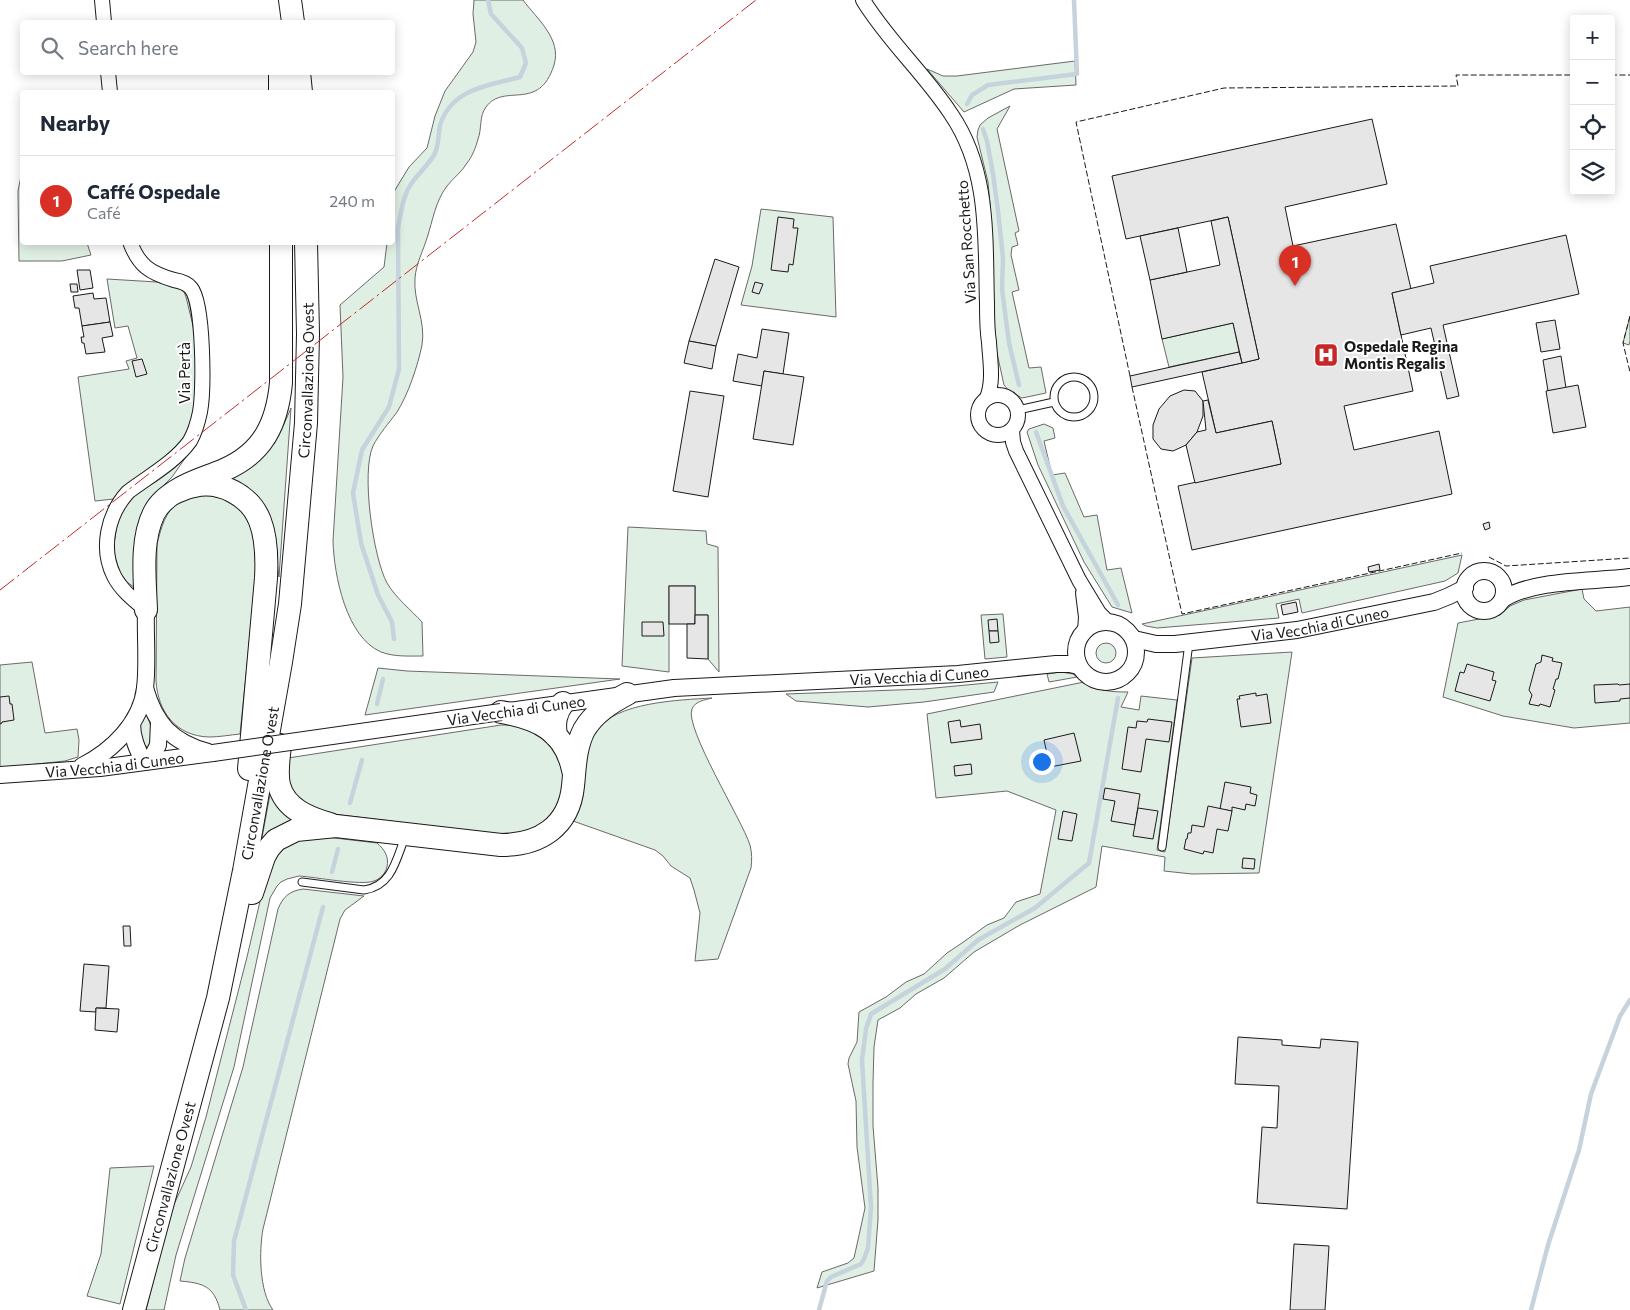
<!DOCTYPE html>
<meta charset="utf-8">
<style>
body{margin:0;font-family:Commissioner,sans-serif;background:#f2f2f3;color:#1f2937}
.controls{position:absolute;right:15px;top:15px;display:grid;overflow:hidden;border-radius:5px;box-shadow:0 2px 12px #0003}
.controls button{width:45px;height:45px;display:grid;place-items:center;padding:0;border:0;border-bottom:1px solid #e0e1e3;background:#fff;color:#1f2937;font:25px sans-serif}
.you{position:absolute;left:1041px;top:761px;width:18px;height:18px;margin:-12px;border:4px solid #fff;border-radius:50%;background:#1a73e8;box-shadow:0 0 0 8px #1a73e833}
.badge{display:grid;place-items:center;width:32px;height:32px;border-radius:50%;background:#d93025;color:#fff;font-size:16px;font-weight:700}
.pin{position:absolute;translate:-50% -41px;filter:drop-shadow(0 1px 2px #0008)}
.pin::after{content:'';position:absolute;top:26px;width:18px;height:15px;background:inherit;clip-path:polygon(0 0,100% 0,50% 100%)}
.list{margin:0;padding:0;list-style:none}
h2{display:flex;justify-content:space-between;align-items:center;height:65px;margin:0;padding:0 20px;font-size:21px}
h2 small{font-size:16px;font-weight:400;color:#747a83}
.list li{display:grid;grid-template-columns:32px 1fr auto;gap:15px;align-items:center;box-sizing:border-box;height:90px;padding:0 20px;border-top:1px solid #e0e1e3}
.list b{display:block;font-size:19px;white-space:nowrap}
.list p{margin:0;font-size:16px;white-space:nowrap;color:#747a83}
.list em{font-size:16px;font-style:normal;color:#747a83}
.icon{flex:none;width:28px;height:28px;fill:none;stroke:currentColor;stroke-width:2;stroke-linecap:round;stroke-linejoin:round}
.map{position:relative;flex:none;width:1630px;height:1310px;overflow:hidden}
.search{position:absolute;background:#fff;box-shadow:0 2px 12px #0003;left:20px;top:20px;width:375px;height:55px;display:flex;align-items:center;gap:12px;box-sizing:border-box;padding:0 18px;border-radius:5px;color:#747a83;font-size:19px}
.panel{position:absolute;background:#fff;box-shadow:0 2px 12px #0003;left:20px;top:90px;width:375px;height:155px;border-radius:5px}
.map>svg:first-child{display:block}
</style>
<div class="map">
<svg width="1630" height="1310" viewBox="0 0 1630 1310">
<rect width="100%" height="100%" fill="#fff"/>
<!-- green -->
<g fill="#e0efe3" stroke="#6a6a6a">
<path d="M474,0H523C537,19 562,39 554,65C539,113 504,82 486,107C479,116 482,129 478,139C476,147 472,157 467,163C462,172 453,178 447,186C435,202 433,220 427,238C423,251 416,264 415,278C413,301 426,321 422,345C418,365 408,395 397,412C389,423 379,434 373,446C361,472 373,557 387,583C395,597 411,610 422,622L423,656C409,656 394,657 381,652C346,637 334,575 333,541L343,377L340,305L384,267L387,243L392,242V198L395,190L409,167L427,148L435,116L445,91L473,52L476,42L473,14Z"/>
<polygon points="1075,61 1076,85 1014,89 964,112 927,69 943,76 957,76"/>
<polygon points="1010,106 997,129 1019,231 1015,233 1018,245 1012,247 1011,255 1019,290 1012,292 1029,368 1041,367 1046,393 1022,398 1009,391 1004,385 995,344 990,204 988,182 977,137 978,130 980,125 988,118"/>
<polygon points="22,171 22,242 87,243 91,255 62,261 19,261 18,191"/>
<polygon points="761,209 833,217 836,317 741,305 752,266"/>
<polygon points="107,279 157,282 177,287 184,292 186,297 196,338 195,400 192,425 179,448 120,493 114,499 95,501 78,377 129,369 126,361 137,358 128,326 115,328"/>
<polygon points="1630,316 1630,341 1629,345 1623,343"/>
<polygon points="1233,323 1239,352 1169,367 1162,339"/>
<polygon points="291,408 279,577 275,546 224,480 274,444 284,424"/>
<polygon points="1044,424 1053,428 1055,438 1044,441 1052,475 1065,473 1084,517 1097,515 1107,570 1121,568 1132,613 1112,607 1084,562 1038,465 1027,432 1029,429"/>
<polygon points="186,457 172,477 156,493 135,588 127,582 119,571 115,558 114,545 118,517 131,497"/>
<path d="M203,494L235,501L252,523L257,565L240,734C230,735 219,737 209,737C176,736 158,712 156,681L157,544C161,529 165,510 180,502C186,498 196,496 203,494Z"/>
<polygon points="628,527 706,531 707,544 718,547 719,672 708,659 708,615 695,615 695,586 669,586 669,672 622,666"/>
<polygon points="1462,555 1458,573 1445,581 1302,613 1299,599 1276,604 1279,618 1157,628 1146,626 1142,624"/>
<polygon points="1582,589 1584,599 1596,611 1630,607 1630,723 1574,728 1503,716 1443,697 1458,623 1500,615 1510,606 1524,600"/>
<polygon points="1003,614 1007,657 985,659 981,615"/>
<circle cx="1106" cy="653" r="10"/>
<path d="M1292,652L1259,873L1192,874L1164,871L1165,857L1102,846L1096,887L1020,925L974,952L944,978L916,994L900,1008L878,1020L874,1047L873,1083V1126L878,1188V1220L874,1271L817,1288L822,1272L848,1263L854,1258L865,1208L857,1147L856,1101L848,1064L849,1058L857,1042L859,1012L886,997L906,982L924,974L947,953L962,943L987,925L1004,918L1016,902L1040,894L1056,810L1007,791L936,798L927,714L1084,682C1098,691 1111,692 1128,692L1121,707L1139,710L1141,696L1177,700L1157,850L1165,852L1192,658Z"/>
<polygon points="32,662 45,733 77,729 79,740 78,757 65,761 0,768 0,665"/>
<polygon points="378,668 407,671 620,679 365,715"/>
<polygon points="1061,672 1073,674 1077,677 1049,682 1047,674"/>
<polygon points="998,682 994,692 924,702 868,707 796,701 786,694 924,689"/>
<path d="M712,698C705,700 695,701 692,709C684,727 742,820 750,845C752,853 752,860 751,868L718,959L695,961L700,913L694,890L690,878L671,866L663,856L655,850L573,821C578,799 584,748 596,731C615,702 679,700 712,698Z"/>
<path d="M145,712C152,727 154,732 148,748L142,742L139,724Z"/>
<path d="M501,725C512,725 524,726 535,731C538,733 541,736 544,738C574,764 569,810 534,828C524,833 514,833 504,835L333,814L311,809L288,790V758Z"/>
<polygon points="271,789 300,821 261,843"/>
<path d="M326,837L377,843C385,850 389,857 387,867C385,874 380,879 374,881C362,886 315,877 299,876L287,879L281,882L277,886L270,898L234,1067L176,1255L164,1310H146L171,1211L191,1167L206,1117L247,957L268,867L289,842Z"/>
<path d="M303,889L364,896L345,910L340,919L263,1229C259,1251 259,1291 273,1310H220C214,1286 203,1283 180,1281L185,1258L243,1067L278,909C283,897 289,891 303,889Z"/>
<polygon points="154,1166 120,1304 87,1296 101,1254 110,1168"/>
</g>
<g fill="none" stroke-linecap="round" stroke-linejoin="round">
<!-- stream -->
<g stroke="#c6d2dc" stroke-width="4.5">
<polyline points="967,104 972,95 988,85 1077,74 1074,0"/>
<polyline points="983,129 987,141 993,174 998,211 1003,258 1002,289 1009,343 1019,385"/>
<polyline points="1036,432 1063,506 1118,605"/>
<path d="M394,639L392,622L378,595L361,543L353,493L362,450L389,407L399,369L398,229C400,216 402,201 408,189C415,176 427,167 434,155C439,147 438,135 440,125C452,88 488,86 520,77L526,63L522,48L491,14L488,0"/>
<polyline points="377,704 383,679"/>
<polyline points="350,803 362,760"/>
<polyline points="332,872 338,849"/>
<polyline points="246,1310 233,1275 234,1241 323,907"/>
<polyline points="819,1310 827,1281 831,1277 861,1264 864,1259 868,1248 871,1207 862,1060 866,1029 871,1014 945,969 978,940 1035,908 1089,863 1118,698"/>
<polyline points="1531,1310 1548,1245 1579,1150 1591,1094 1620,1016 1630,1000"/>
</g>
</g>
<!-- building -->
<g fill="#e6e6e6" stroke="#1a1a1a">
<polygon points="1372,119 1387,184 1285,207 1293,246 1396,224 1411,289 1392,293 1413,391 1344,406 1354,450 1439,431 1452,494 1192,550 1178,486 1281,464 1272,421 1216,433 1202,372 1259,359 1228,217 1126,239 1112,176"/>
<polygon points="778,217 794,219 793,228 798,228 793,265 789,264 788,272 771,270"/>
<polygon points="1228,217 1259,359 1242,363 1233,323 1162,339 1150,280 1220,265 1211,221"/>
<polygon points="1178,228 1187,272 1150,280 1140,236"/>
<polygon points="1566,235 1579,294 1443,325 1459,396 1447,399 1431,328 1401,335 1392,293 1434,283 1430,266"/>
<polygon points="715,259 739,267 716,346 689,341"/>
<polygon points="77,270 90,270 93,288 80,290"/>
<polygon points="755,282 763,284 759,294 752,292"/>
<polygon points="70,284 77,284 78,292 71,292"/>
<polygon points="93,293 94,299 106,298 110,322 82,326 79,308 75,308 73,296"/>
<polygon points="1555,320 1560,349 1541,352 1536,323"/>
<polygon points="110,322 113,336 102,338 105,352 86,354 84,343 82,343 81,337 84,337 82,326"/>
<polygon points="762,329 789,333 783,374 764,371 762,386 733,381 738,354 757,358"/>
<polygon points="689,341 716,346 712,369 684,363"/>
<polygon points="1239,352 1242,363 1132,387 1130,376"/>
<polygon points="1561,356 1566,388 1548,391 1543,360"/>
<polygon points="142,359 147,374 136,377 132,361"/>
<polygon points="764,371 804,377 793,445 753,439"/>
<polygon points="1578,385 1586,427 1553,433 1546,391"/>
<polygon points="1184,390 1195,391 1203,401 1203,416 1197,432 1186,445 1173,451 1161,449 1153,439 1153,425 1159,409 1170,396"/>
<polygon points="690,391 724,396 708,497 673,491"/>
<polygon points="1208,400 1216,433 1272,421 1281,464 1195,483 1186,445 1197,432 1206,430 1203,401"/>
<polygon points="1489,522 1490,528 1485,530 1483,524"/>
<polygon points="1379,564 1380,570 1369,572 1368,567"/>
<rect x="669" y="586" width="26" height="38"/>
<polygon points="1296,602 1298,612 1283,615 1281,605"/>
<polygon points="695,615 708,615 708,659 687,658 687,624 695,624"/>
<polygon points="997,619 998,631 989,631 988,620"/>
<polygon points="642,622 663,622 664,636 642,636"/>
<polygon points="989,631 998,631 999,642 990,643"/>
<polygon points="1542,655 1553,658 1552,661 1562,663 1558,679 1556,679 1553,689 1555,690 1550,707 1540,704 1539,706 1529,704 1532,695 1529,690 1536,664 1541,662"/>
<polygon points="1467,664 1494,672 1492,680 1496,681 1490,701 1455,691 1460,672 1464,673"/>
<polygon points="1618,684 1619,685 1630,684 1630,698 1620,699 1620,701 1595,703 1594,685"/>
<polygon points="1256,693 1256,696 1267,694 1271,723 1241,727 1237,699 1240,699 1239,696"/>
<polygon points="9,696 10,704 12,704 14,720 2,722 2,723 0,724 0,697"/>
<polygon points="1148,719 1172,722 1169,742 1146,739 1141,772 1122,769 1128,727 1136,728 1137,721 1147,722"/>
<polygon points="960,720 961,727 980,724 982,739 951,743 948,722"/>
<polygon points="1074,733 1081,761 1050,767 1044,740"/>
<polygon points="971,764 972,774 955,776 954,766"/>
<polygon points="1225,782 1251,787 1250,793 1257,795 1255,806 1246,804 1245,810 1232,807 1232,811 1220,809"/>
<polygon points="1105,788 1140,794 1135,825 1111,821 1115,801 1103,799"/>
<polygon points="1208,806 1232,811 1228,831 1217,829 1213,853 1204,851 1203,854 1184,849 1186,839 1187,839 1188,833 1191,833 1192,825 1204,827"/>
<polygon points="1138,808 1158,811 1153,839 1133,836"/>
<polygon points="1063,811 1077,814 1072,841 1058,839"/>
<polygon points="1243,858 1255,859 1254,869 1242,868"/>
<polygon points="123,926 130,926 131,946 124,946"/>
<polygon points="84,964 109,966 106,1008 96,1008 96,1012 80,1011"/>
<polygon points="96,1008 119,1009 117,1032 95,1030"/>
<polygon points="1238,1037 1282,1040 1282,1045 1320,1048 1321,1039 1358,1042 1347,1209 1257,1203 1262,1127 1277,1128 1279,1086 1235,1084"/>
<polygon points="1294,1244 1329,1246 1325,1310 1290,1310"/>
</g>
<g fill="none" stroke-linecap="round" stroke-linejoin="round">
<defs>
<g id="service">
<circle cx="1074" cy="397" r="20"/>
<polyline points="1018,410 1054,402"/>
<polyline points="1162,847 1189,643"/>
<path d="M302,882L364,890C392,886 396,860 405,837"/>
</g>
<g id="minor">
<polyline points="102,0 104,22"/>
<path d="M863,0C888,41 925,74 951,114C990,171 985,239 987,304C987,317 987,330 989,342C990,361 994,380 987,398"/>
<polyline points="108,72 110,92"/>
<path d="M130,242C139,266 150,273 174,280C180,281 187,283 191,288C204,304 204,391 200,412C198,422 195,432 190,441C174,463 149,476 128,492C108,514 100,548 114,576C121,590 134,600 146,610"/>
<circle cx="998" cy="415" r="20"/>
<polyline points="1012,430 1013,442 1016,451 1079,580 1099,613 1108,622"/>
<polyline points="1083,593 1086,617 1085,631"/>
</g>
<g id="tertiary">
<circle cx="1484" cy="591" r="20"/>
<path d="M1503,599C1535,579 1592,582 1630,577"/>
<circle cx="1106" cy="652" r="30"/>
<path id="s1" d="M1134,639L1156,644H1175L1297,630L1434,602L1449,596L1465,588"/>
<path d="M145,688C155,724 172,742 208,752"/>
<path id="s2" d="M509,711L674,688L958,674L1056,664H1069L1079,666"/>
<path d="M132,723C132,738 137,749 144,762"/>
<polyline points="150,761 158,745 159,722"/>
<path d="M82,766C112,751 141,723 145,688C148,664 145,634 146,610"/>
<path id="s3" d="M0,775L100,768L213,753"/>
</g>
<g id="trunk">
<polyline points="290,0 293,22"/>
<polyline points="280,72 280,92"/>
<polyline points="299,72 301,92"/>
<path d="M172,494C179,491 186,487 194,486C220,480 250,495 260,521C267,539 267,559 266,578L249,769"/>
<path d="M146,610C145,579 140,541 154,513C159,503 167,497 176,491C191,481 208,477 224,470C263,453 277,424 281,383V242"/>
<path d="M501,712C538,718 565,731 573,770"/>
<path d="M556,736C554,723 555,714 563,703"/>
<path d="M280,745C279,757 276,772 279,785C285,809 309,818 330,824"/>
<path d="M252,893L264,857L269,848L276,840L296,830L336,826L501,845C539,845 569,827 573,786C575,767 575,748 584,730C594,713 610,703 627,694"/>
<path id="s4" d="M134,1310L218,998L244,871L281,662L290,604L306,423L308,334L306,242"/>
</g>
</defs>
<!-- service casing -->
<use href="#service" stroke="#1a1a1a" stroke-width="9"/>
<!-- minor casing -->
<use href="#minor" stroke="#1a1a1a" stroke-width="16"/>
<!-- tertiary casing -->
<use href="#tertiary" stroke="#1a1a1a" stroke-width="18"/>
<!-- trunk casing -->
<use href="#trunk" stroke="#1a1a1a" stroke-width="24"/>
<!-- service -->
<use href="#service" stroke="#fff" stroke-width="7"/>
<!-- minor -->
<use href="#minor" stroke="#fff" stroke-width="14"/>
<!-- tertiary -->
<use href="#tertiary" stroke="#fff" stroke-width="16"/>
<!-- trunk -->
<use href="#trunk" stroke="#fff" stroke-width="22"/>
<defs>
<polyline id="tertiary-bridge" points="213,753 501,712"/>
</defs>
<!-- tertiary-bridge casing -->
<use href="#tertiary-bridge" stroke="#1a1a1a" stroke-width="18" stroke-linecap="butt"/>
<!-- tertiary-bridge -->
<use href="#tertiary-bridge" stroke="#fff" stroke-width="16"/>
<!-- fence -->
<g stroke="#1a1a1a" stroke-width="1" stroke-dasharray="6 2.5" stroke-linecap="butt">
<polyline points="1611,75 1630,75"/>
<polyline points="1630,316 1623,343 1630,372"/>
<polyline points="1130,376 1076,122 1224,88 1458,86 1456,75 1574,75"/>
<polyline points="1132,387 1182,614 1462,553"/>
<polyline points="1489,557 1506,566 1630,558"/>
</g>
<!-- power -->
<polyline stroke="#c62828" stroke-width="1" stroke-dasharray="18 4 2.5 4" stroke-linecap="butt" points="0,590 756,0"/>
</g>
<!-- icons -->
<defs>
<symbol id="hospital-square" viewBox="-11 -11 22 22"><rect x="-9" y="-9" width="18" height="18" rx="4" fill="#c62828" stroke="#fff"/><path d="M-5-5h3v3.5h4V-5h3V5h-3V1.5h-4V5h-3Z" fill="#fff"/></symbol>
</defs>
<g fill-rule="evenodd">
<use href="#hospital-square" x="1312" y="341" width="28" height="28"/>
</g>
<g text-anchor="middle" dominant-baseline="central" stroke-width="4" stroke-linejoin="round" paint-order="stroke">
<!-- street labels -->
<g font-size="15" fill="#1a1a1a" stroke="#fff">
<text transform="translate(966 242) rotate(-94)">Via San Rocchetto</text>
<text transform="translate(184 373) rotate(-90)">Via Pertà</text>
<text stroke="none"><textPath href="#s4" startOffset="948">Circonvallazione Ovest</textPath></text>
<text stroke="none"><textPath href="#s1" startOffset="188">Via Vecchia di Cuneo</textPath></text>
<text stroke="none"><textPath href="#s2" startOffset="412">Via Vecchia di Cuneo</textPath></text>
<text transform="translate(516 710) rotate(-8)">Via Vecchia di Cuneo</text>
<text stroke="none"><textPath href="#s3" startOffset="115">Via Vecchia di Cuneo</textPath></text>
<text stroke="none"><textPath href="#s4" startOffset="542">Circonvallazione Ovest</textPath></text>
<text stroke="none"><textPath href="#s4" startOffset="138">Circonvallazione Ovest</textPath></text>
</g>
<!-- poi labels -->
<g font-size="15" font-weight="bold" fill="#1a1a1a" stroke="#fff" text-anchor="start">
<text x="1344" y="346">Ospedale Regina<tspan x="1344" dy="17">Montis Regalis</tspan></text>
</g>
</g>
</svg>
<div class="controls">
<button>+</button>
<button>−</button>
<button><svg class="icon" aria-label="locate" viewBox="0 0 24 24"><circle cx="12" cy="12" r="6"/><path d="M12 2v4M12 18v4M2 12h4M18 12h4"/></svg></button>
<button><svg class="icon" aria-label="layers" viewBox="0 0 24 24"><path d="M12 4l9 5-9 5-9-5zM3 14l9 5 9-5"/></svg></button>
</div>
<div class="you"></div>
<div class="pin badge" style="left:1295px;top:286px">1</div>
<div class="search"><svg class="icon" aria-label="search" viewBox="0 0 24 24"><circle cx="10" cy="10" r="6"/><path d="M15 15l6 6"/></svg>Search here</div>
<section class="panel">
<h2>Nearby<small></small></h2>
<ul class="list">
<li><span class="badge">1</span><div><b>Caffé Ospedale</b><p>Café</p></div><em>240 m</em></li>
</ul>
</section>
</div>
